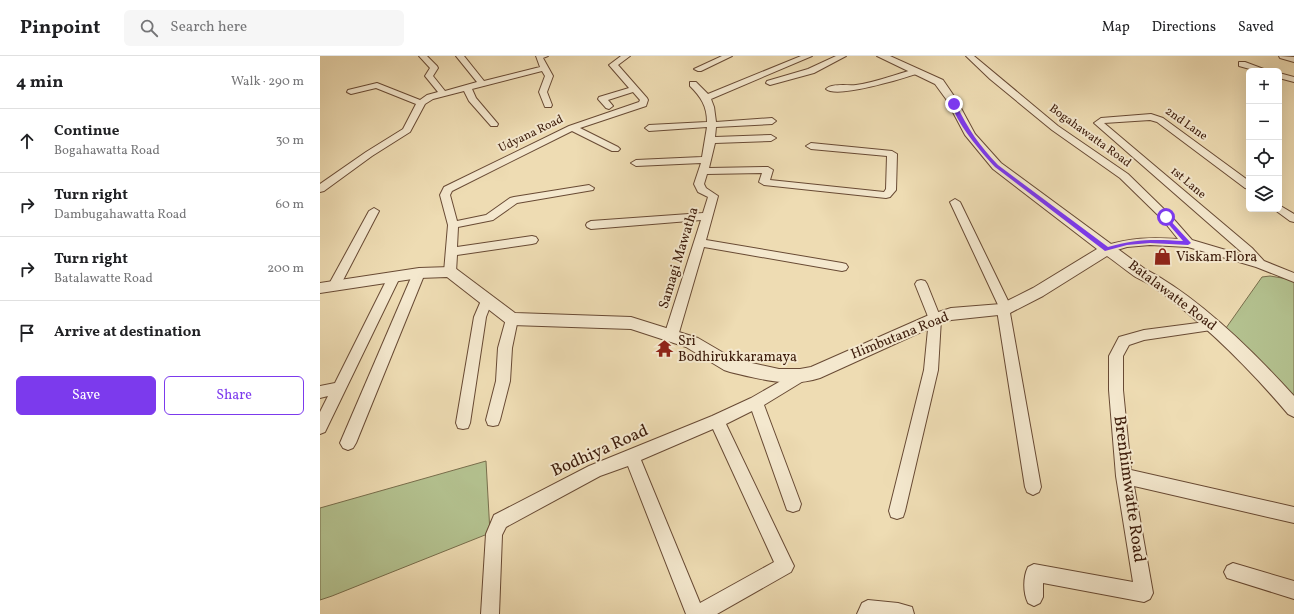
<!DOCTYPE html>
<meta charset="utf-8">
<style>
body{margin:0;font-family:Vollkorn,serif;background:#f6f6f6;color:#202124}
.controls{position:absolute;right:12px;top:12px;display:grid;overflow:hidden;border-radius:6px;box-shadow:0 4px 16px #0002}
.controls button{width:36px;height:36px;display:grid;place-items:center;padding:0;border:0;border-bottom:1px solid #e0e0e0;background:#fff;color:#202124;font:20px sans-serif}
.stop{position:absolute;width:12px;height:12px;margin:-9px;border:3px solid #7c3aed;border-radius:50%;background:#fff}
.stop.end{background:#7c3aed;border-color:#fff;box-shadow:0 1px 4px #0008}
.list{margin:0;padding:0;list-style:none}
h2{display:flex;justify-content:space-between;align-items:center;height:52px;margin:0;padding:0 16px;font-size:17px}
h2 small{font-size:13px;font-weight:400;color:#757577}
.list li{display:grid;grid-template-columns:26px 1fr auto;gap:12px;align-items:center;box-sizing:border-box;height:64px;padding:0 16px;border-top:1px solid #e0e0e0}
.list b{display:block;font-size:15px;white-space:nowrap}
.list p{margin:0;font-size:13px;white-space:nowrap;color:#757577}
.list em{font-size:13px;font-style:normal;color:#757577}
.actions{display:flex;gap:8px;padding:12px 16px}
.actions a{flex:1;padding:9px 0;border:1px solid #7c3aed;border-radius:6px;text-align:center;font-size:14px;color:#7c3aed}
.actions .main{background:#7c3aed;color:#fff}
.icon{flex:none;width:22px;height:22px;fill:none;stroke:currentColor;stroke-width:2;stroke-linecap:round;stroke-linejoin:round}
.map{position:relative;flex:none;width:974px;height:558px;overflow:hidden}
header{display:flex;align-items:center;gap:24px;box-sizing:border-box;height:56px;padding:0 20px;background:#fff;border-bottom:1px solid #e0e0e0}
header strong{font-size:19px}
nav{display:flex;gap:22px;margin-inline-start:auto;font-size:14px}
.search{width:280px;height:36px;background:#f6f6f6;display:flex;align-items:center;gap:10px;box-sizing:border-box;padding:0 14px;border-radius:6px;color:#757577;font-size:15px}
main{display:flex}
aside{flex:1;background:#fff}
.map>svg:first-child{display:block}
</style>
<header>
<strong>Pinpoint</strong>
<div class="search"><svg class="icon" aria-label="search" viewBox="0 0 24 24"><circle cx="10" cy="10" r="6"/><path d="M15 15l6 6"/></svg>Search here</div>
<nav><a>Map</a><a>Directions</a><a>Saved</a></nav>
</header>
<main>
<aside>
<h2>4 min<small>Walk · 290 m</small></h2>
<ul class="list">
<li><svg class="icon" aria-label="ahead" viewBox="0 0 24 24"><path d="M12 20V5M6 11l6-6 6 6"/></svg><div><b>Continue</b><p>Bogahawatta Road</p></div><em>30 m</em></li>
<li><svg class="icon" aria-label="right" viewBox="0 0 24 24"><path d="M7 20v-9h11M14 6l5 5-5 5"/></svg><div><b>Turn right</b><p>Dambugahawatta Road</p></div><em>60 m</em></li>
<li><svg class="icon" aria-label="right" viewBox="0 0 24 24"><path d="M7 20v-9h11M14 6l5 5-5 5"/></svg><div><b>Turn right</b><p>Batalawatte Road</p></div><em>200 m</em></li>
<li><svg class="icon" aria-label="arrive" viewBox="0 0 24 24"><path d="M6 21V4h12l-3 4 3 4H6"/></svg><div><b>Arrive at destination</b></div></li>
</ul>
<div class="actions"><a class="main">Save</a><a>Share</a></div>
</aside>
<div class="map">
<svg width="974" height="558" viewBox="0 0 974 558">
<rect width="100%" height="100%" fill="#eedcb3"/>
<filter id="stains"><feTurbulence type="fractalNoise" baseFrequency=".005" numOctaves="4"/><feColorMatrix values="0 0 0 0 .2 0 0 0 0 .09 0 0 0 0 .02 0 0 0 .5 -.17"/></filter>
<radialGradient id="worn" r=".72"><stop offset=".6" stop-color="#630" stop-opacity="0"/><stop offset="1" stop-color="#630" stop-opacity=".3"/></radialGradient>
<!-- green -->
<g fill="#b4c290" stroke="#786e4c">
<polygon points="950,220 974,224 974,353 909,280 906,272 942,221"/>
<polygon points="166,405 170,477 12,540 0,544 0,452"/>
</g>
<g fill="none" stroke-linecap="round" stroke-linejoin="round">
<defs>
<g id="minor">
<polygon points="99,0 107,0 117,10 118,12 113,20 125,35 157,26 136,0 144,0 164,25 220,11 216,0 228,0 223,2 233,20 227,36 232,49 231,51 225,51 219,36 225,20 222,15 152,33 156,42 178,68 177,70 171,70 149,45 144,35 113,43 105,48 90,76 52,100 4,135 0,136 0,128 46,96 83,73 96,48 56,32 31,38 27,36 28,34 57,27 100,44 107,39 118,36 105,20 110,12"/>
<polygon points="301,0 310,0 298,9 327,42 328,44 326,50 260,72 298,91 300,93 298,95 292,95 252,75 132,135 130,139 137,165 166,159 190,142 194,141 269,129 274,132 273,134 197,147 173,164 138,171 137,191 212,180 216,181 218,184 216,187 212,188 137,199 136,216 134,219 130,220 126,219 124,216 128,169 120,139 124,131 249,70 319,46 320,44 313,36 288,44 293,50 289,53 286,52 278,43 279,41 309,32 289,9"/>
<polygon points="402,0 412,0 381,15 378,15 374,13"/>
<path d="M481,0H492L391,43L394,51L396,66L452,62L456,65L452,68L396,71L395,81L451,79L456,82L451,85L395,87L389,112L448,111L453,114L450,124L564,136L566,133L567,100L491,93L486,90L491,87L572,95L577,98L576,134L570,141L566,142L444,129L439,126L442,117L387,118L384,128L386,132L398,140L386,184L522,207L526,208L528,211L526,214L522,215L384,191L358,280L356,284L351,285L346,284L344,280L381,164L271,173L267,171L266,169L267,167L271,165L383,157L388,141L378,136L374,128L381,107L316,110L311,107L316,104L382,101L387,71L329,75L325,72L329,69L387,66C387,50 381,41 370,30V26H376L388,38Z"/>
<polygon points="516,0 526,0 494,17 450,29 446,27 447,25 488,13"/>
<path d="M646,0H654L738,70L808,118L850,159L872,184L926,200L774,67L781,62L831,58L843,62L929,125V133L925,132L837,66L830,64L784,67L932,192L944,205L974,217V226L936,211L868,191L830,189L807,191L787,197L783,196L781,193L783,190C812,182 828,181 858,183L842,163L800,122L732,74L670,23Z"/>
<polygon points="959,0 974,1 974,6 960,2"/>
<polygon points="919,6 925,6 949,15 937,15 919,10"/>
<path d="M596,13L600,15L599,17C584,22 517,43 506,33C512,27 528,30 536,29C557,26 576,18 596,13Z"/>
<polygon points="959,17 974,21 974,26 959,22"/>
<polygon points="635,143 640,146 692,253 690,257 721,431 719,436 713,439 707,436 705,431 677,254 679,251 630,146"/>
<polygon points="959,149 974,158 974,166 970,165 955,154 954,153 959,153"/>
<polygon points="54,152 59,155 20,230 18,233 14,234 10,233 8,230 49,155"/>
<polygon points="99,213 103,214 105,217 36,387 33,392 28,394 23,392 20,387 93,217 95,214"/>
<polygon points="74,217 78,218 80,221 5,376 0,378 0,356 8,340 0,342 0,330 15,327 68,221 70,218"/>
<polygon points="601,224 605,225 607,228 621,263 618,314 585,455 583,461 577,463 571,461 569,455 604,314 609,263 595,228 597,225"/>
<polygon points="167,238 171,240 173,243 166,261 150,367 148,372 143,373 138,372 136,367 154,261 163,240"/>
<polygon points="192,258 196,260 198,263 192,292 190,325 180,364 178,369 173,370 168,369 166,364 176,325 178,292 186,263 188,260"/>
<path d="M893,265L898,267L899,270L898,273L824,284L809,289L803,300V334L811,414L974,451V467L814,430L833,537L830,543L824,546L723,527V541L720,547L714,550L708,547C703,537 703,521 708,511L714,508L813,526L796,420L789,334V300L799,281L824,274Z"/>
<path d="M480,314L485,316L487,320L485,324L444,349L481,448L479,454L473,456L467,454L432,355L406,368L471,504L474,510L471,516L397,558H366L308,410L280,420L186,471L182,479L179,558H161L166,478L174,459L269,410L392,360L431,342ZM393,373L454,506L380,547L321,404Z"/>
<polygon points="913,507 974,525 974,543 907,522 904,516 907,510"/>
<polygon points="548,544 578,547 592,551 594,558 537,558 542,547"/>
</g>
<path id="tertiary" d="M557,0H570L623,24L636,43L655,78L681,107L825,213C880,242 933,295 974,340V361L968,358C928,311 885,268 835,232C829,227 820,224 814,220C804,213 796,206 787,200L723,240L688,258L631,264L621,267L500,322C469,332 440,323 410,316L404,314L366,291L311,273L192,269L186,267L127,221L99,222L0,237V227L99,212L130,211L135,212L195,257L311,261L378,282L414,303L459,313H480L491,311L609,259L631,252L681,248L713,232L777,193L673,113L645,79L626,43L615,28Z"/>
</defs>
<!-- minor casing -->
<use href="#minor" stroke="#684a34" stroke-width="2"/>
<!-- tertiary casing -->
<use href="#tertiary" stroke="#684a34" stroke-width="2"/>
<!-- minor -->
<use href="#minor" fill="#f4e8ce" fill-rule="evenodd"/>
<!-- tertiary -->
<use href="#tertiary" fill="#f4e8ce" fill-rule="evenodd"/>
</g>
<!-- route -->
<path fill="#7c3aed" d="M632,47L636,48C648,73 659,89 678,109L788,191C815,183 835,183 863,185L844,163L843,161L846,160L871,187L868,189L830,187L807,189L785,195L675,111C662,97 634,65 632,47Z"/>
<!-- icons -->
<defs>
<symbol id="shop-bare" viewBox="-9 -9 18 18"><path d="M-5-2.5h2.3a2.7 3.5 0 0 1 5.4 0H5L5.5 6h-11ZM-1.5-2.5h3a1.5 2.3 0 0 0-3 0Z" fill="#8f2418" stroke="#f4e8ce" stroke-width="2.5" paint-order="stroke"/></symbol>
<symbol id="temple-bare" viewBox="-9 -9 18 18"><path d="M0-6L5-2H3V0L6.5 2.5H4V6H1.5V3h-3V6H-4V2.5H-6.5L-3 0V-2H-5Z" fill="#8f2418" stroke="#f4e8ce" stroke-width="2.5" paint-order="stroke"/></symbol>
</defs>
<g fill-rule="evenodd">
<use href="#shop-bare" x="830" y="188" width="25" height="25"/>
<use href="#temple-bare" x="332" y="280" width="25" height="25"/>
</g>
<g text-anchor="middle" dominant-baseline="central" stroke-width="4" stroke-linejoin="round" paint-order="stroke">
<!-- far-street labels -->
<g font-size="12" fill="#3b1a09" stroke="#f4e8ce">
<text transform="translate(866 68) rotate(35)">2nd Lane</text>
<text transform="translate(211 78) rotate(-26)">Udyana Road</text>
<text transform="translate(770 80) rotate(36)">Bogahawatta Road</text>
<text transform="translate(868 127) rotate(40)">1st Lane</text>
</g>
<!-- poi labels -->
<g font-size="14" fill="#3b1a09" stroke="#f4e8ce" text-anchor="start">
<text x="856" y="201">Viskam Flora</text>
<text x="358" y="285">Sri<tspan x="358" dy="16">Bodhirukkaramaya</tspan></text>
</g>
<!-- street labels -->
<g font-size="14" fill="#3b1a09" stroke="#f4e8ce">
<text transform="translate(359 202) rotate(-73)">Samagi Mawatha</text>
<text transform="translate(852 240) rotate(37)">Batalawatte Road</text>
<text transform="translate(580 280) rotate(-22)">Himbutana Road</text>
</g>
<!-- near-street labels -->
<g font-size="17" fill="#3b1a09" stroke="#f4e8ce">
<text transform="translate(280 395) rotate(-24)">Bodhiya Road</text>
<text transform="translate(809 433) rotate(82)">Brenhimwatte Road</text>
</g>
</g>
<rect width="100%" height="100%" filter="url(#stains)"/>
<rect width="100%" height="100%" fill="url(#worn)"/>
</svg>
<div class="controls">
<button>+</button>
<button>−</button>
<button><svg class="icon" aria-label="locate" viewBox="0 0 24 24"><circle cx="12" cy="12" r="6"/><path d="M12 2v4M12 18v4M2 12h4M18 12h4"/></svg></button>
<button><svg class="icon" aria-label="layers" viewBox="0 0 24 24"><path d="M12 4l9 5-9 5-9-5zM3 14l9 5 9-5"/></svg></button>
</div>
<div class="stop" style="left:846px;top:161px"></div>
<div class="stop end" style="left:634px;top:48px"></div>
</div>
</main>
